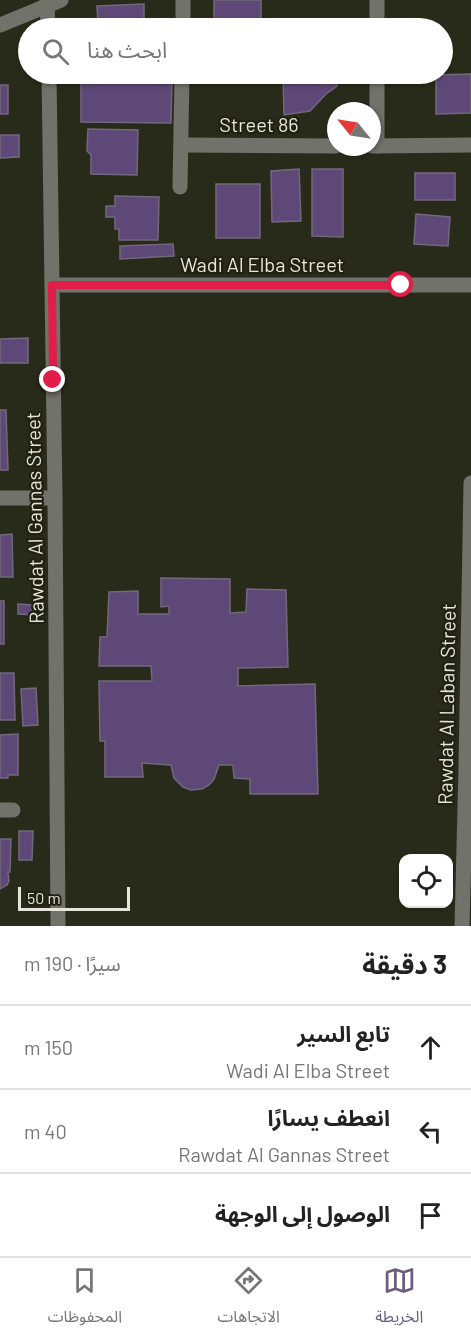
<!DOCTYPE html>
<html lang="ar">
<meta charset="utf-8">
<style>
body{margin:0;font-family:Barlow,"Noto Sans Arabic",sans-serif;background:#f6f6f6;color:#222;direction:rtl}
.controls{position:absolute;right:18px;bottom:18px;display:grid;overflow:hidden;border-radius:12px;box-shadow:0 2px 4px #0004}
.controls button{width:54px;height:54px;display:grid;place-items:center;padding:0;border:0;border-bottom:2px solid #e0e0e0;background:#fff;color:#222;font:30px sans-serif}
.compass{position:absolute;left:327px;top:102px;width:54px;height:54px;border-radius:50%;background:#fff;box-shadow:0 2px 4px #0004;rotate:300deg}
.scale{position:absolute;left:18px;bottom:15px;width:112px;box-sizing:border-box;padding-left:6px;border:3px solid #e4e6db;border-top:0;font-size:16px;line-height:21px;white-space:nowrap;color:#e4e6db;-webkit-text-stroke:4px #202111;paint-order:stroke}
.stop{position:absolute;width:18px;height:18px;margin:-14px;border:4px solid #e11d48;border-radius:50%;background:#fff}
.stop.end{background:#e11d48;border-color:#fff;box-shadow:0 2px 6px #0008}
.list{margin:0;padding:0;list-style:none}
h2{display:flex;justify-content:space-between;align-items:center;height:78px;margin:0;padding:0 24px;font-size:26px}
h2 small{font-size:20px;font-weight:400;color:#767676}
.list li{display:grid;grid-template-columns:39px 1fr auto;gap:18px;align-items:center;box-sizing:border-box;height:84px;padding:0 24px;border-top:2px solid #e0e0e0}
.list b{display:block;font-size:22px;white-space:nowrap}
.list p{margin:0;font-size:20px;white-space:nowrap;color:#767676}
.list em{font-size:20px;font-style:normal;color:#767676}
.icon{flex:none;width:33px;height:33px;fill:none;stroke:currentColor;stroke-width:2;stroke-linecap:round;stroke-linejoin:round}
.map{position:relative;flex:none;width:471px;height:926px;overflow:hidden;direction:ltr}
.search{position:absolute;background:#fff;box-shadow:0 2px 4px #0004;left:18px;right:18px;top:18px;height:66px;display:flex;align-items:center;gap:15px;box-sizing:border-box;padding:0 21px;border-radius:33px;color:#767676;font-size:22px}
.sheet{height:330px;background:#fff}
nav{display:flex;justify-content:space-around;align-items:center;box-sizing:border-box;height:84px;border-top:2px solid #e0e0e0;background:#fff;font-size:16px;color:#767676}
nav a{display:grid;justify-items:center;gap:3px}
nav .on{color:#6c5d7f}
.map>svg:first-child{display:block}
</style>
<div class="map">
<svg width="471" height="926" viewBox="0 0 471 926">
<rect width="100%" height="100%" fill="#292b1a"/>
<!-- building -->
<g fill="#5d4877" stroke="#70697b" stroke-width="1.5">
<rect x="214" y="0" width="47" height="20"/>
<polygon points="144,4 144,28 87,28 87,26 98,26 97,6"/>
<polygon points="81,74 172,74 171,123 81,122"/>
<polygon points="283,74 337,74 337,86 326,94 310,111 284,115"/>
<polygon points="471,74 471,113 436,114 436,75"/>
<rect x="0" y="85" width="8" height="29"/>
<polygon points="88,129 138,130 137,175 91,174 91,155 87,151"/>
<polygon points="0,135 19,135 19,157 0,158"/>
<polygon points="299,169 301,221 272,222 271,171"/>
<polygon points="312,169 343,169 343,237 312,236"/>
<rect x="415" y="173" width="40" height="27"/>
<rect x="216" y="184" width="44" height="54"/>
<polygon points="115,196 159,197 158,240 119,240 119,229 115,229 115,217 106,217 106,206 115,206"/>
<polygon points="416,214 450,217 448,246 414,244"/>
<polygon points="173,244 174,256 120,259 120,246"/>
<polygon points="28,338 28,363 0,363 0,339"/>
<polygon points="0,410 6,410 8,470 0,470"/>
<polygon points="12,534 13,577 0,577 0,535"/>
<polygon points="161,578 230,579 230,613 246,612 247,589 286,590 288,667 238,668 238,686 315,684 318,794 250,794 250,779 234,778 233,765 219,765 214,779 209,785 202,789 191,790 183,787 174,778 171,765 142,763 143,777 105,777 105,741 100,741 99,681 152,681 151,666 99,666 100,637 107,637 109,592 138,591 138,614 169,614 169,606 161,607"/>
<rect x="0" y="601" width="4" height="43"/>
<polygon points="18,604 33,605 33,615 18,614"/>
<polygon points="0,673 14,673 15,720 0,720"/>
<polygon points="36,688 38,725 23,726 21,689"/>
<polygon points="18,734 18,775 8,775 8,778 0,778 0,735"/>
<polygon points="19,831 33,831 32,860 19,860"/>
<polygon points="0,839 11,839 10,872 8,872 9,881 7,885 0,889"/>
</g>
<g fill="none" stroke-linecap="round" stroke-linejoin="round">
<!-- minor -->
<g stroke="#71726a" stroke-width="15">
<polyline points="47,0 48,28"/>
<polyline points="0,25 61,0"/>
<polyline points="183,28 183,0"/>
<polyline points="377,28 377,0"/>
<polyline points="49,74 55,498 58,926"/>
<polyline points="182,145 336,146"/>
<polyline points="372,146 471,145"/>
<polyline points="377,146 377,74"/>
<polyline points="180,187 182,74"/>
<polyline points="52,285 471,285"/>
<polyline points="0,498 55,498"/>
<polyline points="0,810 13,810"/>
<polyline points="462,926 466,768 471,483"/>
</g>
</g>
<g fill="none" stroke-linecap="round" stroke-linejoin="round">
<!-- route -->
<polyline stroke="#e11d48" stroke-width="8" points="53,380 52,285 401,285"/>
</g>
<g text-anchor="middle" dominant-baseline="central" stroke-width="4.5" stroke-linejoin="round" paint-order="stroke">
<!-- street labels -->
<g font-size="20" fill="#e4e6db" stroke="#202111">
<text x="259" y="124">Street 86</text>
<text x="262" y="264">Wadi Al Elba Street</text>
<text transform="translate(34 518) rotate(-91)">Rawdat Al Gannas Street</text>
<text transform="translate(446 704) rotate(-89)">Rawdat Al Laban Street</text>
</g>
</g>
</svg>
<div class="controls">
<button><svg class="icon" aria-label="locate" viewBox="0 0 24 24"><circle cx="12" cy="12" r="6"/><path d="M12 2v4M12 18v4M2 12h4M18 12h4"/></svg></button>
</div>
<svg class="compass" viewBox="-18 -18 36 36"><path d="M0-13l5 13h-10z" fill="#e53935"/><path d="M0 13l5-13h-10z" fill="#767676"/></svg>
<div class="scale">50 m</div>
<div class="stop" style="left:401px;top:285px"></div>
<div class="stop end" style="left:53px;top:380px"></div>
<div class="search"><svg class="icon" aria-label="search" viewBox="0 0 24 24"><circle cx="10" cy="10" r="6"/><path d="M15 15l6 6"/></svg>ابحث هنا</div>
</div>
<section class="sheet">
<h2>3 دقيقة<small>سيرًا · 190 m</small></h2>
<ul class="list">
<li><svg class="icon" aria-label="ahead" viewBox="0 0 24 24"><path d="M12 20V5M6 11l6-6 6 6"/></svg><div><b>تابع السير</b><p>Wadi Al Elba Street</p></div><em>150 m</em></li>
<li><svg class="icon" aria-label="left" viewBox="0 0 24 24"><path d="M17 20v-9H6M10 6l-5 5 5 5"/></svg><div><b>انعطف يسارًا</b><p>Rawdat Al Gannas Street</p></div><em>40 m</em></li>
<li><svg class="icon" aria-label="arrive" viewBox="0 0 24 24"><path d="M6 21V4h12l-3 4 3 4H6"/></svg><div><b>الوصول إلى الوجهة</b></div></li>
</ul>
</section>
<nav>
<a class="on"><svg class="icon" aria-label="map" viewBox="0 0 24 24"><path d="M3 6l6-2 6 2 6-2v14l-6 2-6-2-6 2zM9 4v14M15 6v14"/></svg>الخريطة</a>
<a><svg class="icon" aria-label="directions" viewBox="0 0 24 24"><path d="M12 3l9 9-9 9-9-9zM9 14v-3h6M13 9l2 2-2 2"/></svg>الاتجاهات</a>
<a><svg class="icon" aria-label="saved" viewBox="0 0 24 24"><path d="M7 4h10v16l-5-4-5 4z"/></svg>المحفوظات</a>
</nav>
